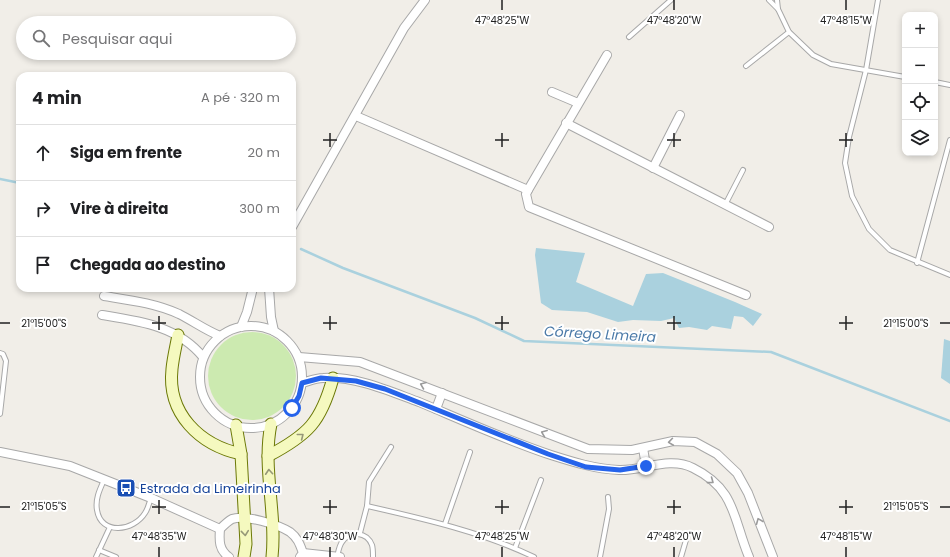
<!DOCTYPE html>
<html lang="pt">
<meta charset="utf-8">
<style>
body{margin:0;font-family:Poppins,sans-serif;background:#f6f6f6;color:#202124}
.controls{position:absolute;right:12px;top:12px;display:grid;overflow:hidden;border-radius:8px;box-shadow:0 2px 6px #0003}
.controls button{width:36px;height:36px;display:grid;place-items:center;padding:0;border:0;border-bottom:1px solid #e0e0e0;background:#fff;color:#202124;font:20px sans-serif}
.stop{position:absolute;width:12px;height:12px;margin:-9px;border:3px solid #2563eb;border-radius:50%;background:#fff}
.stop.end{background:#2563eb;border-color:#fff;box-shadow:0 1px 4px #0008}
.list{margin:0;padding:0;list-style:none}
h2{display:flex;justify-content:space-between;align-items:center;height:52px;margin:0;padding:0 16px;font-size:17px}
h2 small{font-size:13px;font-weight:400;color:#757577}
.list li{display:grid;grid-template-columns:26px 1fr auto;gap:12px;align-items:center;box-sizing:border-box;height:56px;padding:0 16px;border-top:1px solid #e0e0e0}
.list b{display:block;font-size:15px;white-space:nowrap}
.list em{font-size:13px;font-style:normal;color:#757577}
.icon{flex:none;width:22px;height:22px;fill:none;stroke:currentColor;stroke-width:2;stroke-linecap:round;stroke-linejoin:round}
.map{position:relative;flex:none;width:950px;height:557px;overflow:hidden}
.search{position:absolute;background:#fff;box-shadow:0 2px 6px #0003;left:16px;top:16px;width:280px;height:44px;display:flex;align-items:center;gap:10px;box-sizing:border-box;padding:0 14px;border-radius:22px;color:#757577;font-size:15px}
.panel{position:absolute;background:#fff;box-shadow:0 2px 6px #0003;left:16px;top:72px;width:280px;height:220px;border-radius:12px}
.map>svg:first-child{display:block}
</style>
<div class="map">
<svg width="950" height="557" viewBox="0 0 950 557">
<rect width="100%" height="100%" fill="#f1eee8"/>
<!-- grass -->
<circle fill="#cceab0" cx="252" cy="376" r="44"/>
<!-- water -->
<g fill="#aad1de">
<polygon points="536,248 585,253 576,282 633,306 646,274 663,273 735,302 762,314 753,326 743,317 734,316 731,329 712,326 707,330 689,327 679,328 674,318 661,321 633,320 618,322 587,312 552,310 541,303 535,255"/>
<polygon points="944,339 950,341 950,384 941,378"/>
</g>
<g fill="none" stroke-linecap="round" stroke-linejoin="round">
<!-- stream -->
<g stroke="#aad1de" stroke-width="2.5">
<polyline points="0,179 20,183"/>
<polyline points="301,249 343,268 475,318 524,341 771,352 950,421"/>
</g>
<defs>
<g id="lane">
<polyline points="769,0 778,9 789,32 813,55 831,64 905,77"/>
<polyline points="777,0 778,9"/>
<polyline points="878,0 866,70 849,137 845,163 852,196 869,229 890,250 950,275"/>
<polyline points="629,37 671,0"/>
<polyline points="746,66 789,32"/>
<polyline points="935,82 950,85"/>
<polyline points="725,205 743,170"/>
<polyline points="917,263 950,140"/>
<polyline points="0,353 3,354 6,361 0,414"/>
<path d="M104,480C100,489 95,499 97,510C101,536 134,531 145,513C148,509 149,503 151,498"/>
<path d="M367,506C424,519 482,532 534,557"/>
<polyline points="445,524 470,452"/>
<polyline points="360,533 367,506 369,482 391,447"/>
<polyline points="515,548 541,480"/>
<polyline points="99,550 116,557"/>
<polyline points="96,557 110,527"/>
<path d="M337,557C338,553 339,546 342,542C350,530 367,532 372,545C373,548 373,553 373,557"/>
<polyline points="600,557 609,509 608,497"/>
<polyline points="681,557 686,540"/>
</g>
<g id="street">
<polyline points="607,55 528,190 526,194 529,207 746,295"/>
<polyline points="552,92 578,103"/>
<polyline points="356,116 528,190"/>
<polyline points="566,123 769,227"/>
<polyline points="653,168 680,115"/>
<polyline points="292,227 404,28 425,0"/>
<polyline points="269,288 271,317 274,331"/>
<path d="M104,296C129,300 155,303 179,314C193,321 205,330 220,336"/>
<path d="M102,315C139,321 178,326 203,357"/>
<circle cx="251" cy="377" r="51"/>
<polyline points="241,327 247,312 253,288"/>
<polyline points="299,357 360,362 588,449 632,450 673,441 695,442 717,454 737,473 748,493 773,557"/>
<path d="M302,383C309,381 316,378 323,378C356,376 389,391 419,402C462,420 506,440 551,455C573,462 595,469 619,470C643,471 669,456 693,468C736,489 733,519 749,557"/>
<polyline points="436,409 442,393"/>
<polyline points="643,448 646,466"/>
<polyline points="0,452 70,466 151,498 220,529"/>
<polyline points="303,553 340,557"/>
<path d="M229,557C219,550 219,541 220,529C223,526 228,521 232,519C245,514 279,525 290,532C298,538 300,545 303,553L300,557"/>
</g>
<g id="secondary">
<path d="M178,335C176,346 173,358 172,369C167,414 200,445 241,454"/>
<path d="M271,424C262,468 277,513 272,557"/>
<polyline points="236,425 241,454 246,544 244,557"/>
<path d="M268,456C308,435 321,422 333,378"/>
</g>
</defs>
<!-- lane casing -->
<use href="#lane" stroke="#a8a8a8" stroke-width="6"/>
<!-- street casing -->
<use href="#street" stroke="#a8a8a8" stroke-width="10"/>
<!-- secondary casing -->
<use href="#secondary" stroke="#6c7907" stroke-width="13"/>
<!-- lane -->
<use href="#lane" stroke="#fff" stroke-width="4"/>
<!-- street -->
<use href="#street" stroke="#fff" stroke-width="8"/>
<!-- secondary -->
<use href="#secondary" stroke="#f5f9bf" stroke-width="11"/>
</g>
<!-- one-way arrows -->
<defs><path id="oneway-chevron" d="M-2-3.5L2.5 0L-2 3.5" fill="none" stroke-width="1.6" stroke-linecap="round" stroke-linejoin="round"/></defs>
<g stroke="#9b9b9b">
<use href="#oneway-chevron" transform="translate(423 385) rotate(-158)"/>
<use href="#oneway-chevron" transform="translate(544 433) rotate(-158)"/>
<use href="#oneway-chevron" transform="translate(671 442) rotate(172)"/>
<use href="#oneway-chevron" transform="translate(711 481) rotate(37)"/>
<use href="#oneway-chevron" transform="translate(759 521) rotate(-112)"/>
</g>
<g stroke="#969878">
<use href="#oneway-chevron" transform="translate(301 436) rotate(-38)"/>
<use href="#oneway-chevron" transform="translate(269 472) rotate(-94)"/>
<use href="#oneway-chevron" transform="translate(245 533) rotate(84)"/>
</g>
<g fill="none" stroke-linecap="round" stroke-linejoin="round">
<!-- route -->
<polyline stroke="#2563eb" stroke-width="5" points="292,408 299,396 302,383 321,378 356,381 385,389 548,454 586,467 620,470 646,466"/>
</g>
<!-- ticks -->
<path fill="none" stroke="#212121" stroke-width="1.5" d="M502,0V10M674,0V10M846,0V10M330,133V147M502,133V147M674,133V147M846,133V147M323,140H337M495,140H509M667,140H681M839,140H853M159,316V330M330,316V330M502,316V330M674,316V330M846,316V330M0,323H10M152,323H166M323,323H337M495,323H509M667,323H681M839,323H853M940,323H950M159,500V514M330,500V514M502,500V514M674,500V514M846,500V514M0,507H10M152,507H166M323,507H337M495,507H509M667,507H681M839,507H853M940,507H950M159,547V557M330,547V557M502,547V557M674,547V557M846,547V557"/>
<!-- icons -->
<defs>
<symbol id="bus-square" viewBox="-11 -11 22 22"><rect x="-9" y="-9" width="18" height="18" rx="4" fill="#1a4fb4" stroke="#fff"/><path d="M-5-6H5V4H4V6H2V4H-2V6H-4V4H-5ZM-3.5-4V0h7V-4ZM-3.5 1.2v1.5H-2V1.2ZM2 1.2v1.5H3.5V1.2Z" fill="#fff"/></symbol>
</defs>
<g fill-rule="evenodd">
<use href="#bus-square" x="115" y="477" width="22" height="22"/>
</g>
<g text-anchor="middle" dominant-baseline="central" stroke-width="4" stroke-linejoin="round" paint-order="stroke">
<!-- transit labels -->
<g font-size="13" fill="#164399" stroke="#fff" text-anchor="start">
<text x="140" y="488">Estrada da Limeirinha</text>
</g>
<!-- water labels -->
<g font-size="14" font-style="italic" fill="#4b7aa8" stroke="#fff">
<text transform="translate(600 334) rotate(3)">Córrego Limeira</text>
</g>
</g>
<g font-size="10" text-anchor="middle" fill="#212121" stroke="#fff" stroke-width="4" stroke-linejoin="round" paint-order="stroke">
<text x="502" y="24">47°48'25"W</text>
<text x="674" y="24">47°48'20"W</text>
<text x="846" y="24">47°48'15"W</text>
<text x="44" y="327">21°15'00"S</text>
<text x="906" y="327">21°15'00"S</text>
<text x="44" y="510">21°15'05"S</text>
<text x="906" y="510">21°15'05"S</text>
<text x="159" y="540">47°48'35"W</text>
<text x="330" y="540">47°48'30"W</text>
<text x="502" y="540">47°48'25"W</text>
<text x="674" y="540">47°48'20"W</text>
<text x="846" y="540">47°48'15"W</text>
</g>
</svg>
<div class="controls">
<button>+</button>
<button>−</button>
<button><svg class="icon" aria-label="locate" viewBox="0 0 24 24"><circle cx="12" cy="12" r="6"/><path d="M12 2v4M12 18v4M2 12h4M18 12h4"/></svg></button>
<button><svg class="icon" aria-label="layers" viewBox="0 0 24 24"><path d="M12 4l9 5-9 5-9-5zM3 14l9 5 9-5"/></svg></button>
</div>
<div class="stop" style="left:292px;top:408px"></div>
<div class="stop end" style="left:646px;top:466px"></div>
<div class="search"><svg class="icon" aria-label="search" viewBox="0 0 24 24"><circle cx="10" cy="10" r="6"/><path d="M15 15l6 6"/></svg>Pesquisar aqui</div>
<section class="panel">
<h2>4 min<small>A pé · 320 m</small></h2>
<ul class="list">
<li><svg class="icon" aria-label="ahead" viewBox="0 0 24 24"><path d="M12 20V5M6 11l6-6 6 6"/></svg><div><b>Siga em frente</b></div><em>20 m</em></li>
<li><svg class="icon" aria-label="right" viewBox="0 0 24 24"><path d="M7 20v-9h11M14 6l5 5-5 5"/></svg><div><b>Vire à direita</b></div><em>300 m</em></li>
<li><svg class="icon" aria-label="arrive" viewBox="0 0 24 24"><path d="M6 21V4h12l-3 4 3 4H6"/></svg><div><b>Chegada ao destino</b></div></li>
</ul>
</section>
</div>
